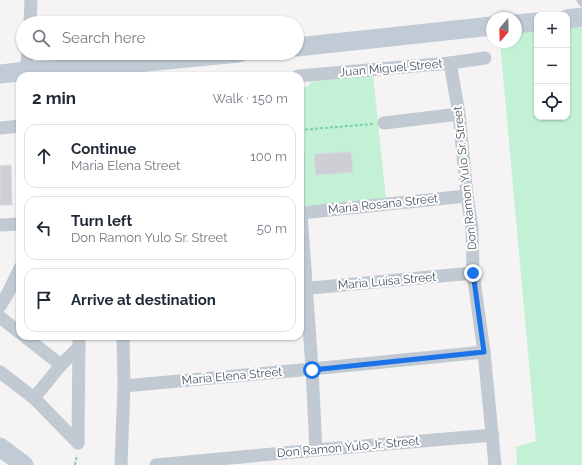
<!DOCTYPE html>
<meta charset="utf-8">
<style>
body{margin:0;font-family:Raleway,sans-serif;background:#f6f6f7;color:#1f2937}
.controls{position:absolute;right:12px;top:12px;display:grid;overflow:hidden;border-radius:8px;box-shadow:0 1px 3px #0004}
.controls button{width:36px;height:36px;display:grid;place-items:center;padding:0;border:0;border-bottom:1px solid #e0e1e3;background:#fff;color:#1f2937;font:20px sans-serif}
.compass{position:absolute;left:486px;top:12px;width:36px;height:36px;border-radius:50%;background:#fff;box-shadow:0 1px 3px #0004;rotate:199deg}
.stop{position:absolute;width:12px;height:12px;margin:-9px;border:3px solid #1a73e8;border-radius:50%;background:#fff}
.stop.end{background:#1a73e8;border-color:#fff;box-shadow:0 1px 4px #0008}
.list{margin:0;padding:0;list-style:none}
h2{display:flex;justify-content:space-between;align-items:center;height:52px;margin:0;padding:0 16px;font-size:17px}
h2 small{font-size:13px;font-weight:400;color:#747a83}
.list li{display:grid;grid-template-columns:26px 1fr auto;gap:12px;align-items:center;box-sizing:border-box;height:64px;margin:0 8px 8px;padding:0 8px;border:1px solid #e0e1e3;border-radius:12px}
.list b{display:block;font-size:15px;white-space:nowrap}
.list p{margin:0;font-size:13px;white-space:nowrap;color:#747a83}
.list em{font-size:13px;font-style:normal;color:#747a83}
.icon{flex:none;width:22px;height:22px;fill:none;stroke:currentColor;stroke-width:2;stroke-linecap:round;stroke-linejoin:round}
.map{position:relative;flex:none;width:582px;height:465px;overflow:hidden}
.search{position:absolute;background:#fff;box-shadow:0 1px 3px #0004;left:16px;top:16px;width:288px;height:44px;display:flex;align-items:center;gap:10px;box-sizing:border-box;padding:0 14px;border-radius:22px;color:#747a83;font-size:15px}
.panel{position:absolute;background:#fff;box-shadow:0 1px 3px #0004;left:16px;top:72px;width:288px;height:268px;border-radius:12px}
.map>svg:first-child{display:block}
</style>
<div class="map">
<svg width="582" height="465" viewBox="0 0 582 465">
<rect width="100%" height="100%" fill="#f5f3f3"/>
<!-- green -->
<g fill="#c3f1d5">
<polygon points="582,26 582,465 517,465 516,447 536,441 500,42 516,42 516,32 537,30 537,117 567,117 567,27"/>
<polygon points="373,75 386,199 300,206 300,88 307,87 311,82"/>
</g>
<!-- building -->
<g fill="#cdcfd5" stroke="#d7d9de">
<polygon points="351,152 353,172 316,175 314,154"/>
<polygon points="11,165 12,205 0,205 0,166"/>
</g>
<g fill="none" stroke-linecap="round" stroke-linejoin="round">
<!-- path -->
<g stroke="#7ad0a6" stroke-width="2" stroke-dasharray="3 2" stroke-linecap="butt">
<polyline points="300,130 373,124"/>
<polyline points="75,465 77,455"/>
</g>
<!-- lane -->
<g stroke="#c1cad2" stroke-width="7">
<polyline points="580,0 582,3"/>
<polyline points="301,152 301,212"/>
</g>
<!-- street -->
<g stroke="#c1cad2" stroke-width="13">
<polyline points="30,23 31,0"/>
<polyline points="450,63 459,114 467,196 472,228 473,273 484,352 495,465"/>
<polyline points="26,71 28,53"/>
<polyline points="298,76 450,63 485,58"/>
<polyline points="384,123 459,114"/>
<polyline points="0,128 20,126"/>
<polyline points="301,212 312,369 316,450"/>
<polyline points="300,213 467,196"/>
<polyline points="0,225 20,224"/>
<polyline points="300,289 473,273"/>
<polyline points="0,306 8,293 20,268"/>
<polyline points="0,317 20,333"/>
<polyline points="24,336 61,365"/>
<polyline points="0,372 34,398 78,443"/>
<polyline points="124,386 312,369 484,352"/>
<polyline points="34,398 61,365 79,347"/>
<polyline points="78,443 79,336"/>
<polyline points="121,465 124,386 123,336"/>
<polyline points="156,465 316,450 493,435"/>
</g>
<!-- secondary -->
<g stroke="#c1cbd6" stroke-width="19">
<polyline points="567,19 582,17"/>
<polyline points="516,24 537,22"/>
<polyline points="297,47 492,26"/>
<polyline points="0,74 26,71 75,69 239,53"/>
<polyline points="0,447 24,465"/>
</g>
</g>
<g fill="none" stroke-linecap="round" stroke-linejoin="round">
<!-- route -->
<polyline stroke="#1a73e8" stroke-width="5" points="312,370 484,352 473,273"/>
</g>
<g text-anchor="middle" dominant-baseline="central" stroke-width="4" stroke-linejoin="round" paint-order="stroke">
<!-- street labels -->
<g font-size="12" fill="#4a5661" stroke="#fff">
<text transform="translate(391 68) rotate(-5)">Juan Miguel Street</text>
<text transform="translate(465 178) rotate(-96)">Don Ramon Yulo Sr. Street</text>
<text transform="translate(383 204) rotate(-6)">Maria Rosana Street</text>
<text transform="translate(387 281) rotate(-5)">Maria Luisa Street</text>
<text transform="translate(232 376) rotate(-5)">Maria Elena Street</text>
<text transform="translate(348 447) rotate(-5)">Don Ramon Yulo Jr. Street</text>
</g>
</g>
</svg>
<div class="controls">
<button>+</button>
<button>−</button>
<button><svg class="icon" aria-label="locate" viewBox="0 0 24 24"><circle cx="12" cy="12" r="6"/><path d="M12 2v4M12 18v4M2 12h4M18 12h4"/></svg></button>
</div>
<svg class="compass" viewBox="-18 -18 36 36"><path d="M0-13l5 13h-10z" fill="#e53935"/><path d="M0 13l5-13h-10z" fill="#747a83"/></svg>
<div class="stop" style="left:312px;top:370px"></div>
<div class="stop end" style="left:473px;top:273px"></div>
<div class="search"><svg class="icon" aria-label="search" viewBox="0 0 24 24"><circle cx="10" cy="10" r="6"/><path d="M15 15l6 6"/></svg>Search here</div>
<section class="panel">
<h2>2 min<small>Walk · 150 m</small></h2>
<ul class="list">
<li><svg class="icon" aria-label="ahead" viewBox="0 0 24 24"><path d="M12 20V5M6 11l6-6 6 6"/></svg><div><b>Continue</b><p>Maria Elena Street</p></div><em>100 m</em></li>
<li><svg class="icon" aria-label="left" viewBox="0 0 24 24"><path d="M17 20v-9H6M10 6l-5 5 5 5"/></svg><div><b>Turn left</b><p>Don Ramon Yulo Sr. Street</p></div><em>50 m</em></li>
<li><svg class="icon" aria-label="arrive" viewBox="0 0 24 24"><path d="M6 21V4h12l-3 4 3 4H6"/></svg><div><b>Arrive at destination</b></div></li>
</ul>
</section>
</div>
